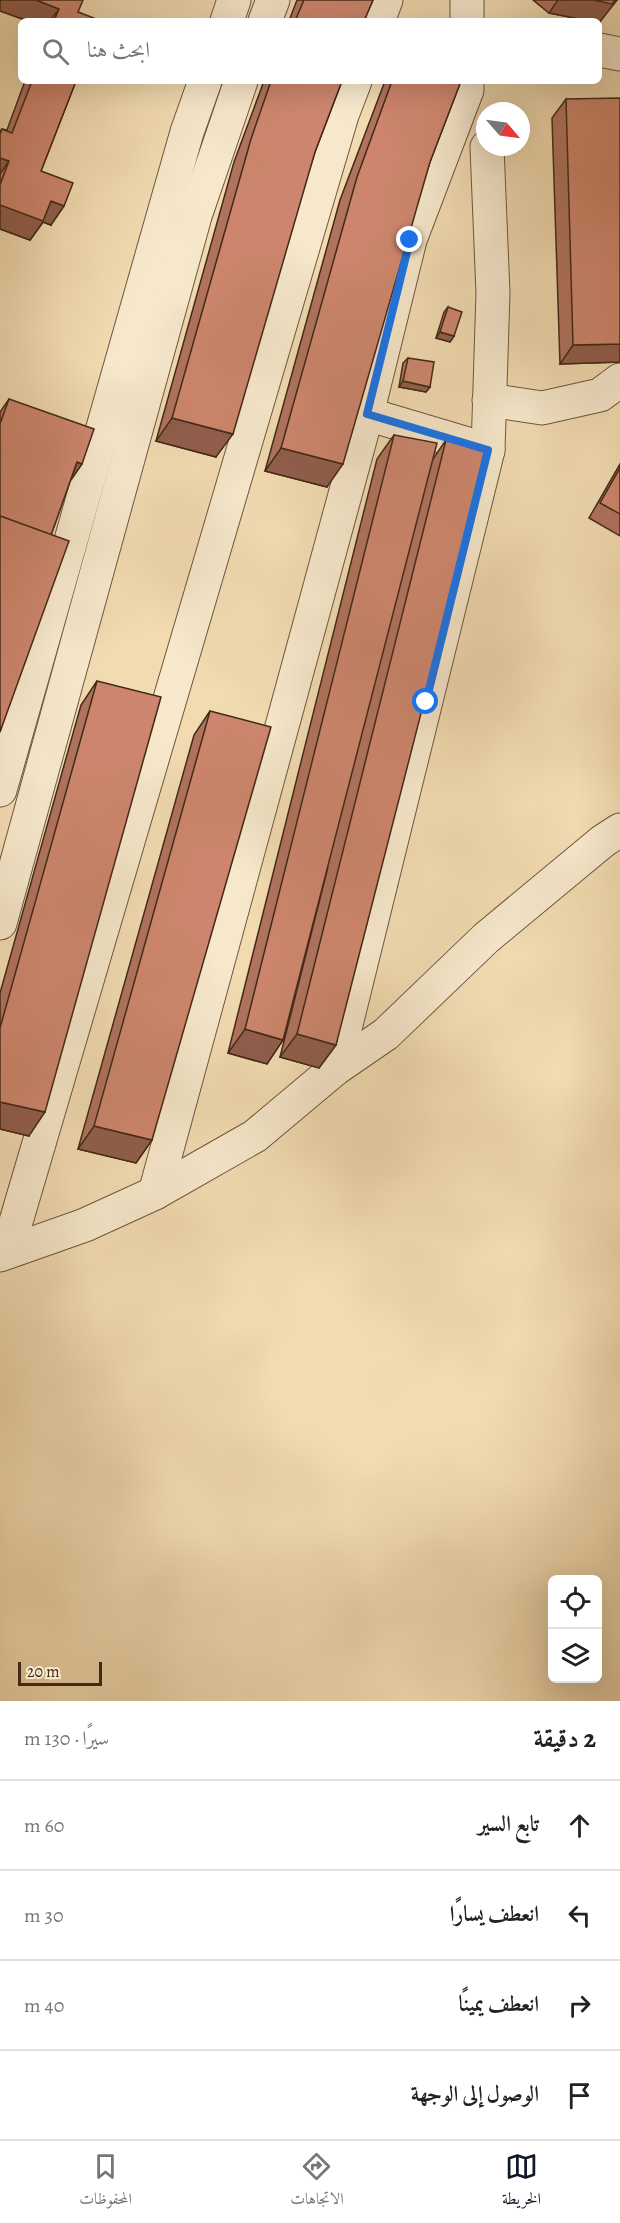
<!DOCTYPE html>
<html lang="ar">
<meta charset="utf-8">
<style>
body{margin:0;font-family:Alegreya,Amiri,serif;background:#f2f2f2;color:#222;direction:rtl}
.controls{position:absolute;right:18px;bottom:18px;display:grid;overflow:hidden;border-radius:9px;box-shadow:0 6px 24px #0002}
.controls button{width:54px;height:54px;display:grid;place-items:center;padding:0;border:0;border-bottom:2px solid #e0e0e0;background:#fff;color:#222;font:30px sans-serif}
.compass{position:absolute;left:476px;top:102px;width:54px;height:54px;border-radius:50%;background:#fff;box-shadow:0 6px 24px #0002;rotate:118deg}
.scale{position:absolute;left:18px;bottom:15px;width:84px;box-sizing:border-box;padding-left:6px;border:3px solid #422918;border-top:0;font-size:16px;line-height:21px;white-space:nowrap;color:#422918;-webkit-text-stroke:4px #f7e8cc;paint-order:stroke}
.stop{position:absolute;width:18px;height:18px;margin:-14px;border:4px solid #1a73e8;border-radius:50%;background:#fff}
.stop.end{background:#1a73e8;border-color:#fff;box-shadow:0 2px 6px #0008}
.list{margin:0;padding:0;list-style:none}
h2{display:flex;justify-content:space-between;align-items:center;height:78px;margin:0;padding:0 24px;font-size:26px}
h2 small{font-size:20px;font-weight:400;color:#767676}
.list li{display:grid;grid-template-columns:39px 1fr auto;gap:18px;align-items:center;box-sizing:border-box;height:90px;padding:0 24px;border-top:2px solid #e0e0e0}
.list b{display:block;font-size:22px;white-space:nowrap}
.list em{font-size:20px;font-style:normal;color:#767676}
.icon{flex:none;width:33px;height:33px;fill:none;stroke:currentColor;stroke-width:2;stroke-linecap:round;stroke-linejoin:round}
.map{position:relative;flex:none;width:620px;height:1701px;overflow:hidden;direction:ltr}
.search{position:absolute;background:#fff;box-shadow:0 6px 24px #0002;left:18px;right:18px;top:18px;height:66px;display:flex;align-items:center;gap:15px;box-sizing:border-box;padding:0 21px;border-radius:9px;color:#767676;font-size:22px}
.sheet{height:438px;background:#fff}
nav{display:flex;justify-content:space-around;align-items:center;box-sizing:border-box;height:84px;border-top:2px solid #e0e0e0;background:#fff;font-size:16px;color:#767676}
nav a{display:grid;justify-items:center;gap:3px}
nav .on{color:#111827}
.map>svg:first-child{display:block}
</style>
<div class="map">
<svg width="620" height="1701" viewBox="0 0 620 1701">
<rect width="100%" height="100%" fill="#f2dbb1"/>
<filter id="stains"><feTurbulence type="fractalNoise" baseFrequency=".00333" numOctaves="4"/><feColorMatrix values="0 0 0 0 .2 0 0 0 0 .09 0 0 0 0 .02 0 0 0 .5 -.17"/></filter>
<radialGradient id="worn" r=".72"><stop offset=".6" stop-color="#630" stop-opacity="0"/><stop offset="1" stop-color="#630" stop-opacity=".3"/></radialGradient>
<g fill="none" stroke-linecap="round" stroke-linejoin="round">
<defs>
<g id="minor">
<polyline points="467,0 467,21"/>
<polyline points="227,21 234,0"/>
<polyline points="265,21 273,0"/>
<polyline points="378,21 386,0"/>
<polyline points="599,50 620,54"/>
<polyline points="487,147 493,293 488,450"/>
<polyline points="489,400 542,408 600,395 620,380"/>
<polyline points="0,790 187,132 205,81"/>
<polyline points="0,923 195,216 241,81"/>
<polyline points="335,1069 488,450 367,414"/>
<polyline points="155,1193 367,414 410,240 467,90 467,81"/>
<polyline points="7,1252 342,115 355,81"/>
<polyline points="0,1255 85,1225 155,1193 255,1136 335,1069 386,1034 486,938 603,841 620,830"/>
</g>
</defs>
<!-- minor casing -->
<use href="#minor" stroke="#6e563e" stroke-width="35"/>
<!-- minor -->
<use href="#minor" stroke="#f7e8cc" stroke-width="33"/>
</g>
<!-- wall -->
<g fill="#b0735e" stroke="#422918" stroke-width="1.5">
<polygon points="0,0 78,12 98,21 28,21 0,11"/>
<polygon points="297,0 373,0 364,21 289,21"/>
<polygon points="533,0 617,0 599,21 590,21 549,13"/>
<polygon points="25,81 76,81 41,171 51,225 43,222 30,240 0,229 0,131 2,129 7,130"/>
<polygon points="264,81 342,81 315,152 216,457 156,441 234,162"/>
<polygon points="385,81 461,81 430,162 327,487 265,471 340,200"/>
<polygon points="566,99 620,362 560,364 552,118"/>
<polygon points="448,307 454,336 450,342 436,338 444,312"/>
<polygon points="408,358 430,387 426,392 399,387 403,363"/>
<polygon points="9,399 71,479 51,535 0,732 0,412"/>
<polygon points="394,435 433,459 446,440 336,1045 319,1068 280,1057 328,867 283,1040 267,1064 228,1053 377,459"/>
<polygon points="620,464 620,536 589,518"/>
<polygon points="97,681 29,1136 0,1129 0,993 81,705"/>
<polygon points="210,711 152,1140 136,1163 78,1149 194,735"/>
</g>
<!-- shaded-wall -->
<g fill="#905e4c" stroke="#422918" stroke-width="1.5">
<polygon points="0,0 36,0 59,9 50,21 28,21 0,11"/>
<polygon points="558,0 617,0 599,23 599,21 590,21 549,13"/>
<polygon points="0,158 9,161 0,174"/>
<polygon points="51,201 64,206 51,225 43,222 30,240 0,229 0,205"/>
<polygon points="440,332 454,336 450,342 436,338"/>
<polygon points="620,344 620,362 560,364 573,345"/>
<polygon points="403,381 430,387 426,392 399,387"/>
<polygon points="172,418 233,434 216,457 156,441"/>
<polygon points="281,448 343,464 327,487 265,471"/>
<polygon points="77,462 82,464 71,480"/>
<polygon points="245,1029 283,1040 267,1064 228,1053"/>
<polygon points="297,1034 336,1045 319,1068 280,1057"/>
<polygon points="0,1102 45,1112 29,1136 0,1129"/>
<polygon points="94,1126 152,1140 136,1163 78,1149"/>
</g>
<!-- building -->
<g fill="#cd866d" stroke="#422918" stroke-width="1.5">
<polygon points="36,0 83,0 78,12 99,20 98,21 54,21 59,9"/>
<polygon points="304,0 373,0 364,21 295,21"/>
<polygon points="594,0 615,0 612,4"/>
<polygon points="32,81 76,81 41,171 73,183 64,206 51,201 43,221 0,205 0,185 9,161 0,158 0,134 2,129 12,133"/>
<polygon points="271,81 342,81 315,152 233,434 172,418 251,139"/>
<polygon points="392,81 461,81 430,162 343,464 281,448 357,177"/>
<polygon points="620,98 620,344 573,345 566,99"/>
<polygon points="448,307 462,312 454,336 440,332"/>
<polygon points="408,358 434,362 430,387 403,381"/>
<polygon points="9,399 94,429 82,464 77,462 51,535 0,516 0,424"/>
<polygon points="394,435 437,443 283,1040 245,1029"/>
<polygon points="446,440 489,448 336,1045 297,1034"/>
<polygon points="620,468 620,514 600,503"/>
<polygon points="0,516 69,541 0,732"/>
<polygon points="97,681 161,697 45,1112 0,1102 0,1028"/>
<polygon points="210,711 271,727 152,1140 94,1126"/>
</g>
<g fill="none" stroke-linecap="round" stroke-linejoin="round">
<!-- route -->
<polyline stroke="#1a73e8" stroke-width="8" points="410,240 367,414 488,450 426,702"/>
</g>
<rect width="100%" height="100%" filter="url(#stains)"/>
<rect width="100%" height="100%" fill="url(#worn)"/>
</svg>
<div class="controls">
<button><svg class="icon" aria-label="locate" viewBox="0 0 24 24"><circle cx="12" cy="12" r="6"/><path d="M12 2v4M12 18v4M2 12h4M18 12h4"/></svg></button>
<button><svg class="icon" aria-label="layers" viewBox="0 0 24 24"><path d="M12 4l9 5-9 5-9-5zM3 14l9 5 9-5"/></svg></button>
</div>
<svg class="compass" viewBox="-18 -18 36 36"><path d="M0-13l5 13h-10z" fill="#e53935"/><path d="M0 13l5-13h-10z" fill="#767676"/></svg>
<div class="scale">20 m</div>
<div class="stop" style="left:426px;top:702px"></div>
<div class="stop end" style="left:410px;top:240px"></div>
<div class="search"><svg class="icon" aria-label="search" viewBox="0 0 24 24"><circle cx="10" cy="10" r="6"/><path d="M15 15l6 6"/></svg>ابحث هنا</div>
</div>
<section class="sheet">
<h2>2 دقيقة<small>سيرًا · 130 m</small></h2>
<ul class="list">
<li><svg class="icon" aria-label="ahead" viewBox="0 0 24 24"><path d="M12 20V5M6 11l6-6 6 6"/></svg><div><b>تابع السير</b></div><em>60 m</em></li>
<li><svg class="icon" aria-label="left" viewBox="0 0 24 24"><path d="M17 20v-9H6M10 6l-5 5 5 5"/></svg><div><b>انعطف يسارًا</b></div><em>30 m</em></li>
<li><svg class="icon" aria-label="right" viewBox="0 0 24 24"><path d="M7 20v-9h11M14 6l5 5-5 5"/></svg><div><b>انعطف يمينًا</b></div><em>40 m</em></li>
<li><svg class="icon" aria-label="arrive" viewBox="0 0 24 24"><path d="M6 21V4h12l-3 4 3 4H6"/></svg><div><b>الوصول إلى الوجهة</b></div></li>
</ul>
</section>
<nav>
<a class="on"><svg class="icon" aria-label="map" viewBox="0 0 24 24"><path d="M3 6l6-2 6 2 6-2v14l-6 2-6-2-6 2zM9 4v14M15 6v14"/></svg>الخريطة</a>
<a><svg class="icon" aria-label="directions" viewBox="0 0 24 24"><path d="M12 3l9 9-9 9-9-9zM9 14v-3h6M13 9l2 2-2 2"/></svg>الاتجاهات</a>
<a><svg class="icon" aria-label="saved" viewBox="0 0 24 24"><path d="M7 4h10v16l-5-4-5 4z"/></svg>المحفوظات</a>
</nav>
